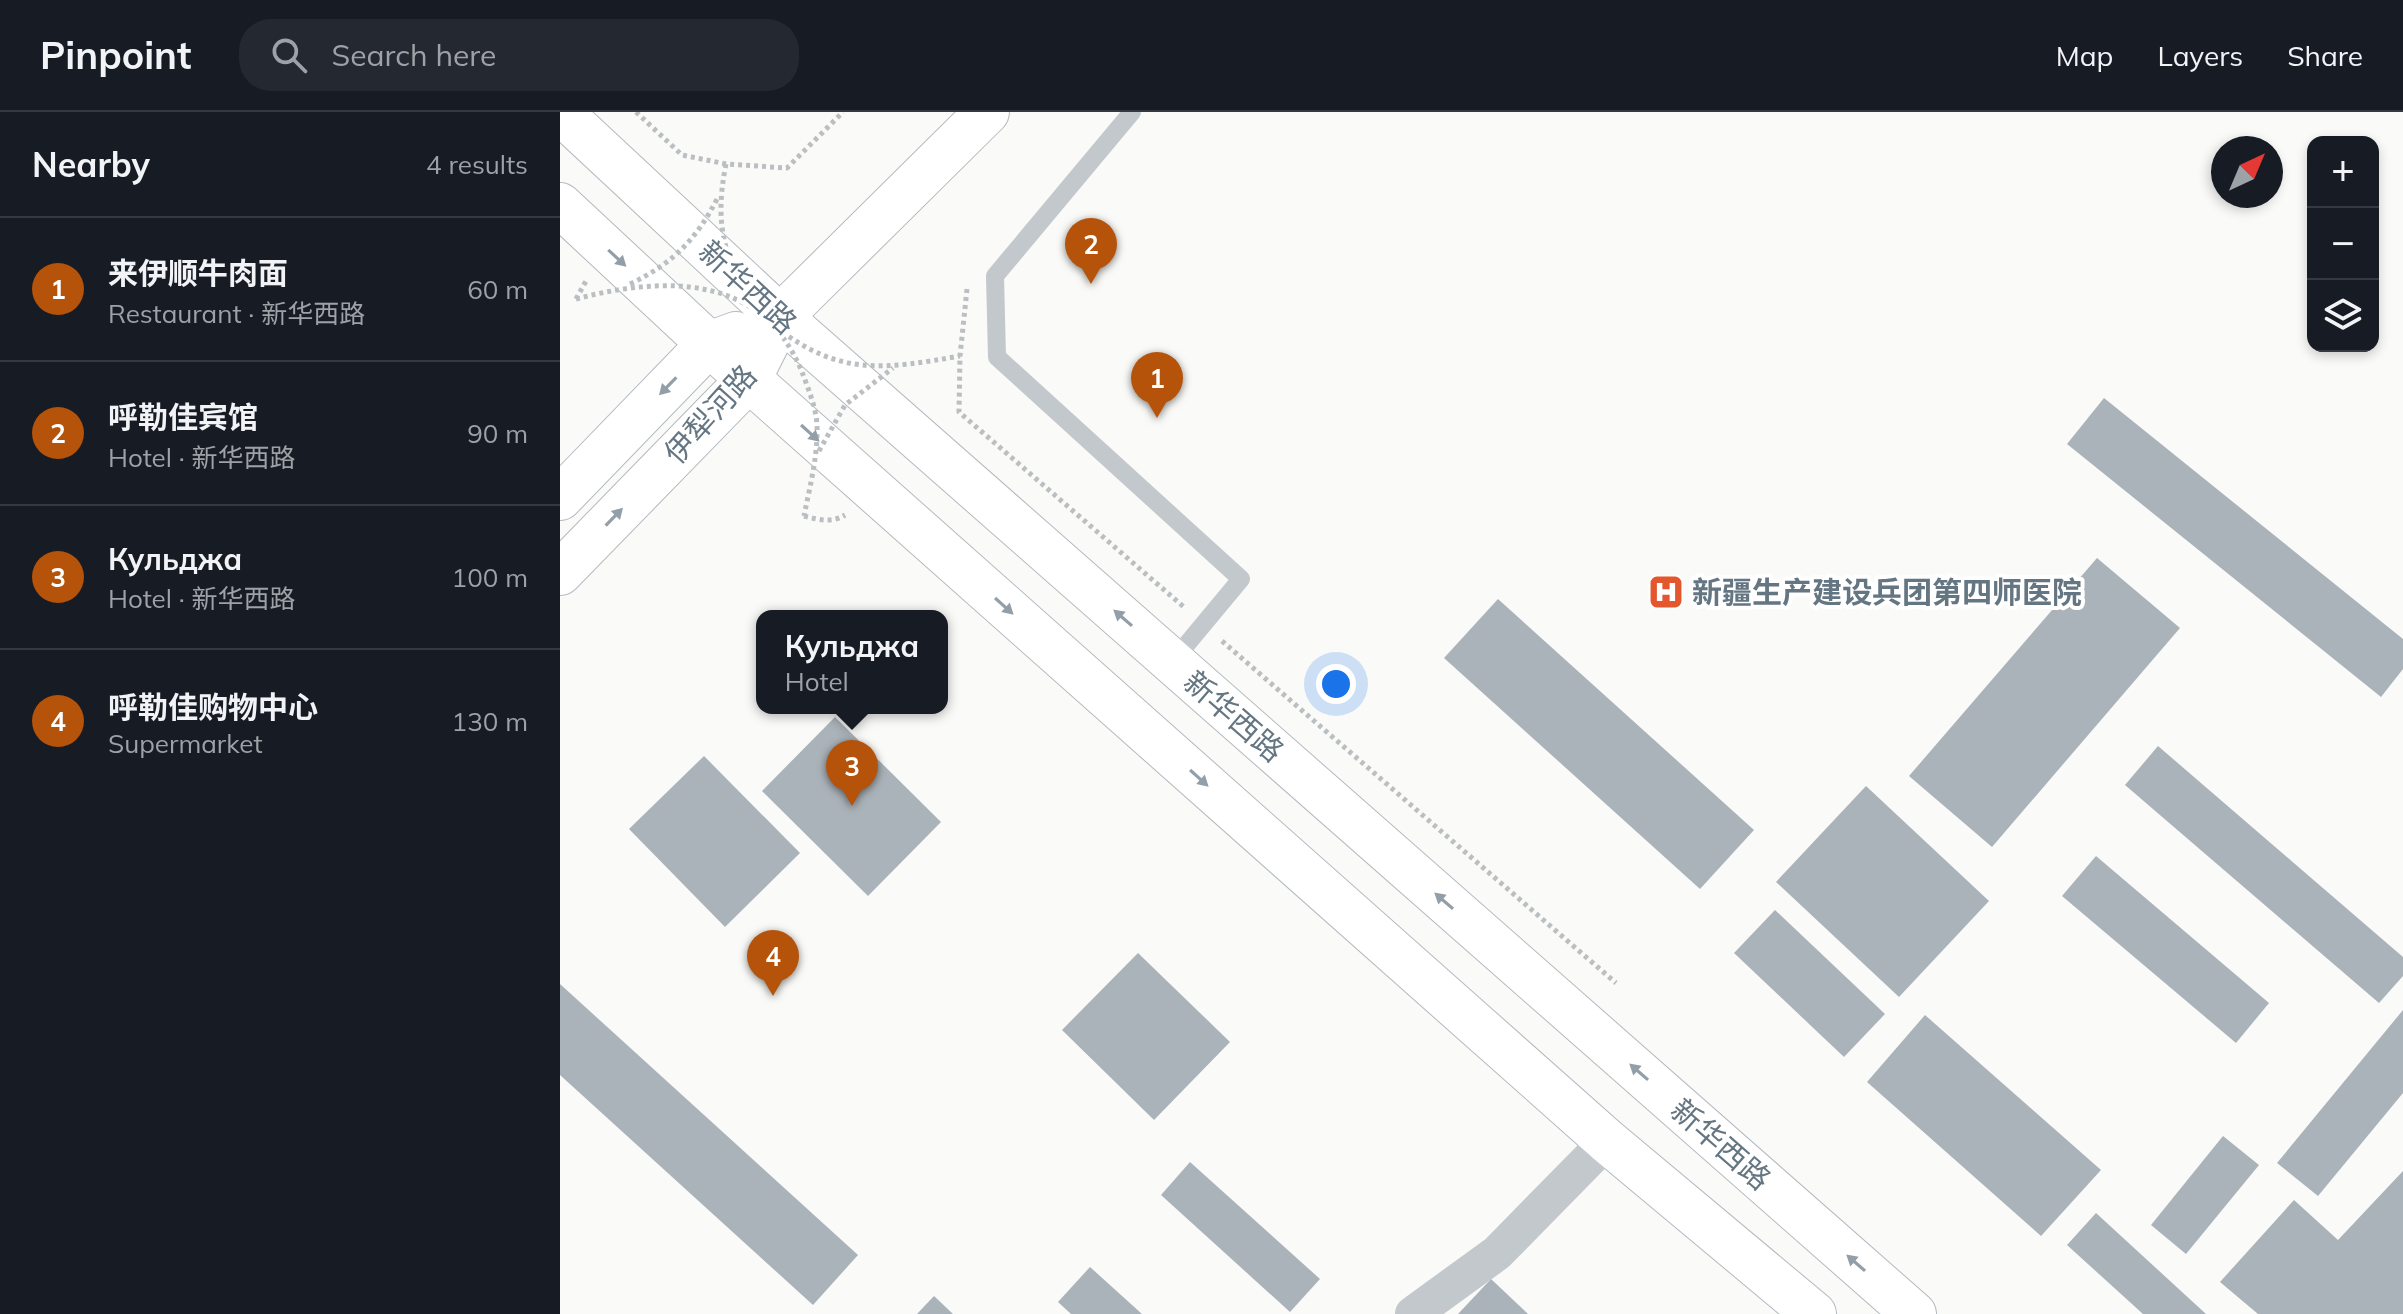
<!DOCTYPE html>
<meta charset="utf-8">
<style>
body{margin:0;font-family:Mulish,"Noto Sans SC",sans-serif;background:#242831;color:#f1f3f6}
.controls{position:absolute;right:24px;top:24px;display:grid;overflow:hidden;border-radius:16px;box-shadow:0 4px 12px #0003}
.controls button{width:72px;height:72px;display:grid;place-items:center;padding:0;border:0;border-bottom:2px solid #363941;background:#171b24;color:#f1f3f6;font:40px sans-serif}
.compass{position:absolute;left:1651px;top:24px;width:72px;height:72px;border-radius:50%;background:#171b24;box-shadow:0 4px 12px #0003;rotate:44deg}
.you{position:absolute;left:776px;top:572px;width:28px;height:28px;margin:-20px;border:6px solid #fff;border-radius:50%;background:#1a73e8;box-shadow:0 0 0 12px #1a73e833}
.badge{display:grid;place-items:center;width:52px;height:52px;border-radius:50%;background:#b45309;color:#fff;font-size:26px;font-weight:700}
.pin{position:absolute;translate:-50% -66px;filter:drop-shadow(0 2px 4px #0008)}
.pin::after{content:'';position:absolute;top:42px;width:28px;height:24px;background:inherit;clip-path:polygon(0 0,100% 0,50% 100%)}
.popup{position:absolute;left:196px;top:498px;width:192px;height:104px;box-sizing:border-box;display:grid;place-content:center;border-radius:16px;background:#171b24;filter:drop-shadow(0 2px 6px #0005);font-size:26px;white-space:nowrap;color:#9ea1a6}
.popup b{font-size:30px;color:#f1f3f6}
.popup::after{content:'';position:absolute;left:50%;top:100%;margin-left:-16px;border:16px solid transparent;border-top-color:#171b24}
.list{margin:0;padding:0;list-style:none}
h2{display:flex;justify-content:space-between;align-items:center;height:104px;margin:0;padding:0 32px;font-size:34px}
h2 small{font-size:26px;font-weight:400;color:#9ea1a6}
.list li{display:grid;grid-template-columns:52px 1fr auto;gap:24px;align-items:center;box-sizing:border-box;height:144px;padding:0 32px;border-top:2px solid #363941}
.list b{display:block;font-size:30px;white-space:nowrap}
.list p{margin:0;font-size:26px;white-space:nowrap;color:#9ea1a6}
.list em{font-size:26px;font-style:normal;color:#9ea1a6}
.icon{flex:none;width:44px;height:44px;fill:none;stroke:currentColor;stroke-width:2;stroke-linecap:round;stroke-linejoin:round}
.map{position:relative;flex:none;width:1843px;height:1202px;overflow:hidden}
header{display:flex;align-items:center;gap:48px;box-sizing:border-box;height:112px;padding:0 40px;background:#171b24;border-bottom:2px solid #363941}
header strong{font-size:38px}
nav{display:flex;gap:44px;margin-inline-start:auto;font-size:28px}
.search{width:560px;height:72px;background:#242831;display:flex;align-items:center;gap:20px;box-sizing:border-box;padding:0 28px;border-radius:32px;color:#9ea1a6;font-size:30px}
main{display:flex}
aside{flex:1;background:#171b24}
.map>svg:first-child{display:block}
</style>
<header>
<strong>Pinpoint</strong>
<div class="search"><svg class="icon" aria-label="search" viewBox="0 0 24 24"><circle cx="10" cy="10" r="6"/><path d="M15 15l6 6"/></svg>Search here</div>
<nav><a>Map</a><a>Layers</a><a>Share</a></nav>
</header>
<main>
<aside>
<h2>Nearby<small>4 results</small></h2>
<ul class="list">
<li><span class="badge">1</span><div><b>来伊顺牛肉面</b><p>Restaurant · 新华西路</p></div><em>60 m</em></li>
<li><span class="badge">2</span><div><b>呼勒佳宾馆</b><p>Hotel · 新华西路</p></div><em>90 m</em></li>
<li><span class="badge">3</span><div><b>Кульджа</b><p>Hotel · 新华西路</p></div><em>100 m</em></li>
<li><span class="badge">4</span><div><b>呼勒佳购物中心</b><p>Supermarket</p></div><em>130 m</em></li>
</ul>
</aside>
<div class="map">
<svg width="1843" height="1202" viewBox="0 0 1843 1202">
<rect width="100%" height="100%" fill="#fafaf8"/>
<!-- building -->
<g fill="#aab3b9">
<polygon points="1544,286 1843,527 1843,557 1821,585 1507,332"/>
<polygon points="1537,446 1620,516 1432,735 1349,664"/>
<polygon points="938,487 1194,718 1140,777 884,546"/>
<polygon points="275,605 381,710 308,784 202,679"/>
<polygon points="1598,634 1843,845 1843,864 1819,891 1565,673"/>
<polygon points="144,644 240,741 165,815 69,717"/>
<polygon points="1306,674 1429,789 1339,885 1216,770"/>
<polygon points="1536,744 1709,891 1676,931 1502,784"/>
<polygon points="1215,798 1325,902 1284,945 1174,841"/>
<polygon points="578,841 670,930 594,1008 502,918"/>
<polygon points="0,872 298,1143 253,1193 0,963"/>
<polygon points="1843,898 1843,981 1758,1084 1717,1051"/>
<polygon points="1365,903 1541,1058 1481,1124 1307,970"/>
<polygon points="1663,1024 1699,1053 1626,1142 1591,1113"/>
<polygon points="630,1050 760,1167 730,1200 601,1083"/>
<polygon points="1843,1059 1843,1202 1698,1202 1660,1170 1734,1088 1778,1128"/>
<polygon points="1536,1101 1646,1202 1583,1202 1507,1133"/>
<polygon points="530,1155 582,1202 511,1202 498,1190"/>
<polygon points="931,1167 968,1202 898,1202"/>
<polygon points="374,1184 393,1202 357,1202"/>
</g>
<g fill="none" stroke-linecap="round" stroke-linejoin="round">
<defs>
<g id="secondary">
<polyline points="0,0 220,205 1354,1202"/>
<polyline points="0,93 149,232 1047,1029 1254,1202"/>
<polyline points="0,386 149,232 176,222"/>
<polyline points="0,461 189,267 220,205 427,0"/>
</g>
</defs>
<!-- secondary casing -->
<use href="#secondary" stroke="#b3babf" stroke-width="46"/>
<!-- path -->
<g stroke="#bbbfc2" stroke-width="5" stroke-dasharray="4 4" stroke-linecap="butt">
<polyline points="76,0 122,43 166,52 227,56 283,0"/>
<polyline points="407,177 400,244 399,300 625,496"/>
<polyline points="16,187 26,169"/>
<path d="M244,404C259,408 272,411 285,403"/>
<polyline points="662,529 1056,871"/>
</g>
<!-- service -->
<polyline stroke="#c3c8cc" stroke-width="18" points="572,0 435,164 437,245 681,467 612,550"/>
<!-- minor -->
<polyline stroke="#c3c8cc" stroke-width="36" points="853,1202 937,1141 1047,1029"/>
<!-- secondary -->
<use href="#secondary" stroke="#fff" stroke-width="44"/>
<!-- path-bridge -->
<g stroke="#bbbfc2" stroke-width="5" stroke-dasharray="4 4" stroke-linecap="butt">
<path d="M166,52C153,116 165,156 206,205"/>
<path d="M70,172C112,152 136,128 157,87"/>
<path d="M16,187C103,164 202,161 242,260C248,276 256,295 257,313C258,344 250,374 244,404"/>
<path d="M216,215C280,265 325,257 400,244"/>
<polyline points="259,339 285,293 333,256"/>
</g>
</g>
<!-- one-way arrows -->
<defs><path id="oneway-solid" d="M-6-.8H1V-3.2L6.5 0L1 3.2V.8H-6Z" transform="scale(2)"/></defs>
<g fill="#939fa8">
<use href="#oneway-solid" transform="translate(57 146) rotate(43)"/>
<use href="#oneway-solid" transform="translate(108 274) rotate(134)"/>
<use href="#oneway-solid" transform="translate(250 321) rotate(42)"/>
<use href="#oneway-solid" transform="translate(54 405) rotate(-46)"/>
<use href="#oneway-solid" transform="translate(444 494) rotate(42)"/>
<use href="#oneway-solid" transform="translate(563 506) rotate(-139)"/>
<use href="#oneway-solid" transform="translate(639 666) rotate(42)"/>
<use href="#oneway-solid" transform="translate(884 789) rotate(-139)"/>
<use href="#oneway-solid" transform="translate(1079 960) rotate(-139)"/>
<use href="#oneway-solid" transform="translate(1296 1151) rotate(-139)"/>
</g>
<!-- icons -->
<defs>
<symbol id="hospital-square" viewBox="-11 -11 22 22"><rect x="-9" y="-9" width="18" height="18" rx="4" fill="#e4572e" stroke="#fff"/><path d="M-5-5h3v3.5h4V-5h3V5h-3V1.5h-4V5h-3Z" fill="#fff"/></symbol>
</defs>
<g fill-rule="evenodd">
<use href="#hospital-square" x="1086" y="460" width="40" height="40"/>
</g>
<g text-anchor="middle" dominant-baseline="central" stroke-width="8" stroke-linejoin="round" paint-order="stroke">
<!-- street labels -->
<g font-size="30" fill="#657683" stroke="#fff">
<text transform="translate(188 175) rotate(43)">新华西路</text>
<text transform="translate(150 302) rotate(-48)">伊犁河路</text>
<text transform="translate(674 604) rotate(41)">新华西路</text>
<text transform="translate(1161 1032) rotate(41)">新华西路</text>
</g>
<!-- poi labels -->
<g font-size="30" font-weight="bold" fill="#657683" stroke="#fff" text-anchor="start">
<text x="1132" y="480">新疆生产建设兵团第四师医院</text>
</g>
</g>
</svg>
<div class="controls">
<button>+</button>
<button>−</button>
<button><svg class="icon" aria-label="layers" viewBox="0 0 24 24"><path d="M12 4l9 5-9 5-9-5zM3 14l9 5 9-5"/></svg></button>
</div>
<svg class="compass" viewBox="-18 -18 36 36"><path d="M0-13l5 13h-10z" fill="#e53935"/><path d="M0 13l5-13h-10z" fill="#9ea1a6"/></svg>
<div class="you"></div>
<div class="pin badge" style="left:597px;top:306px">1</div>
<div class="pin badge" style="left:531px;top:172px">2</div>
<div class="pin badge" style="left:292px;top:694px">3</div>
<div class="popup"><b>Кульджа</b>Hotel</div>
<div class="pin badge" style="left:213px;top:884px">4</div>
</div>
</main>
